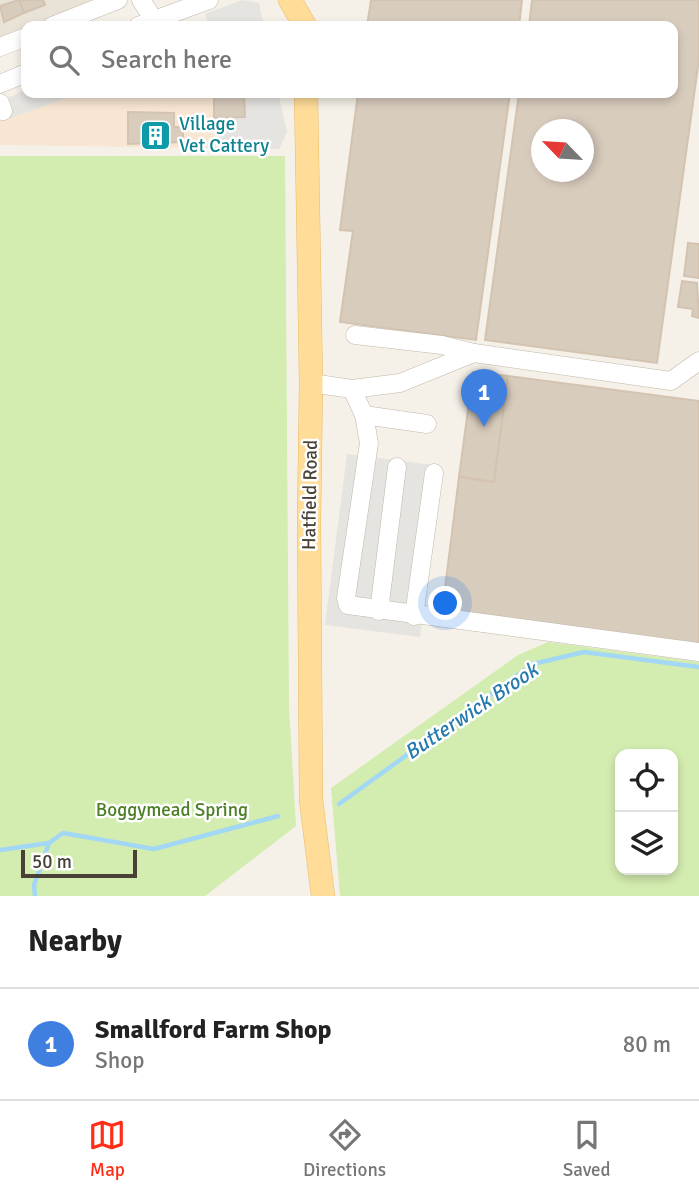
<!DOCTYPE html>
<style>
body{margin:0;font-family:Signika,sans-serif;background:#f2f2f2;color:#222}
.controls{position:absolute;right:21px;bottom:21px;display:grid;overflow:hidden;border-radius:14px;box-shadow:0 4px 10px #0003}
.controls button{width:63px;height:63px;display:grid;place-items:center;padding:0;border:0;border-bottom:2px solid #e0e0e0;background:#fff;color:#222;font:35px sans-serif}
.compass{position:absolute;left:531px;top:119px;width:63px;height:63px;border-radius:50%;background:#fff;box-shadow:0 4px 10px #0003;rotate:295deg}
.scale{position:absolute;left:21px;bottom:18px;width:116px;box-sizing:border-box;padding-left:7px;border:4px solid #494136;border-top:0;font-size:19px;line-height:24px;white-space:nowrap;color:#494136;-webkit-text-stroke:5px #fff;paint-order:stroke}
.you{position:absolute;left:446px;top:604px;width:24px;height:24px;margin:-18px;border:5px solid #fff;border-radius:50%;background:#1a73e8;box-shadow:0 0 0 10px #1a73e833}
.badge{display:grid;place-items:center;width:46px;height:46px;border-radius:50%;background:#ff2c16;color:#fff;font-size:23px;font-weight:700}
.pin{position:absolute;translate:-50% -58px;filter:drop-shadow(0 2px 4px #0008)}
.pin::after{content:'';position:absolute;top:37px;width:24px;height:21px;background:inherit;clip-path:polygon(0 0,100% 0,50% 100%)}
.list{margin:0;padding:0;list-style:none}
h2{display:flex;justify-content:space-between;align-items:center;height:91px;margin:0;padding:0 28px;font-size:30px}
h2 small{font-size:23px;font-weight:400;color:#767676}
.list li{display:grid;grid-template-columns:46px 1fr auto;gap:21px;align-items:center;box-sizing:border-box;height:112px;padding:0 28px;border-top:2px solid #e0e0e0}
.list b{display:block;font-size:26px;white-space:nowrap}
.list p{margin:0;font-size:23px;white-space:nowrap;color:#767676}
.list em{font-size:23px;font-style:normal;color:#767676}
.icon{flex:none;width:38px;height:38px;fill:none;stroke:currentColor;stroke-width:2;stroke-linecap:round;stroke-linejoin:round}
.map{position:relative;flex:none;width:699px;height:896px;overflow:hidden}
.search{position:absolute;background:#fff;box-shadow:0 4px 10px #0003;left:21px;right:21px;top:21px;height:77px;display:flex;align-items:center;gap:18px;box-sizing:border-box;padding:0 24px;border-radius:14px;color:#767676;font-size:26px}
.sheet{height:203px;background:#fff}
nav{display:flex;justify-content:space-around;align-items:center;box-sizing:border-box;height:98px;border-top:2px solid #e0e0e0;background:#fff;font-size:19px;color:#767676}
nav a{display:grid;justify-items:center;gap:4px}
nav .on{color:#ff2c16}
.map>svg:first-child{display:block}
</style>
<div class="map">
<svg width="699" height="896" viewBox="0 0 699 896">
<rect width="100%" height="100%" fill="#f5f1e8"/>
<!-- residential -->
<polygon fill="#e9e2d6" points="0,0 98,0 0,39"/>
<!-- commercial -->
<polygon fill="#f8e6d3" points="26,90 26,93 278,93 287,132 279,149 0,145 0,101"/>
<!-- green -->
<g fill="#d3ecaf" fill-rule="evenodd">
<polygon points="0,156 285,156 289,707 296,826 205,896 0,896"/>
<path d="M548,642L699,662V896H340L331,788L518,655ZM620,754H673V870H620Z"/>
</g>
<!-- parking -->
<g fill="#e6e4e0">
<polygon points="242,0 259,3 264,26 209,26 205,14"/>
<polygon points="26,90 26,93 81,93 3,121 0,116 0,101"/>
<polygon points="244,93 278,93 287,132 279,149 215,147 214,118 245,117"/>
<polygon points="347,454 441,466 420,637 325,625"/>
</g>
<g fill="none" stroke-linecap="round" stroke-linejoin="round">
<!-- stream -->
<g stroke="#a2d7f5" stroke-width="4.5">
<polyline points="339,804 533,664 584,652 699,667"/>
<polyline points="0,850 49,843"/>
<polyline points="35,896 34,885 49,843 63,833 154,849 278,816"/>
</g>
</g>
<!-- building -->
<g fill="#d8ccbd" stroke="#d3c3b0" stroke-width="2" fill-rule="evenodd">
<polygon points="19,0 43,0 45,5 24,13"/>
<polygon points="19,0 24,13 4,22 0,6"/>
<polygon points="371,0 522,0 519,26 367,26"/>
<path d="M532,0H699V59L657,363L485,340L519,93H673V26H529ZM542,130H584V172H542Z"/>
<polygon points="214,93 244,93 245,117 214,118"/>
<polygon points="358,93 510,93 476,340 340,322 353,231 340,230"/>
<polygon points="128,112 174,113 174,127 183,127 183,142 128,144"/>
<polygon points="688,243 699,244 699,278 684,276"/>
<polygon points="682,281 697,283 699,318 692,316 693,309 678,307"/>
<polygon points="473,372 508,376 494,482 459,477"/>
<polygon points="508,376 699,401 699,645 442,612 459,477 494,482"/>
</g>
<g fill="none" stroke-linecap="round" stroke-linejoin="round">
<defs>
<g id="minor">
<polyline points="141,0 154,20"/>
<polyline points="52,26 118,0"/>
<polyline points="138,26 209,0"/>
<polyline points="0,47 26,37"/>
<polyline points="0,84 26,73"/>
<polyline points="0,103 3,111"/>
<polyline points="355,335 442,345 474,353"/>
<polyline points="311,383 352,389 400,383 474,353 671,381 699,361"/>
<polyline points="352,389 364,415 369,443 346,598 348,605 699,652"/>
<polyline points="364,415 427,424"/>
<polyline points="379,611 397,467"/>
<polyline points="414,616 434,473"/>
</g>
<g id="major">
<polyline points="290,0 305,26"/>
<polyline points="306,93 311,383 309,522 311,800 323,896"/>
</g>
</defs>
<!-- minor casing -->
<use href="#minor" stroke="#c1b8aa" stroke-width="19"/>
<!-- major casing -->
<use href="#major" stroke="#ebba60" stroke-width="24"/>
<!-- minor -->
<use href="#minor" stroke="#fff" stroke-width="18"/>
<!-- major -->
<use href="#major" stroke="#ffdc98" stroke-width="23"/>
</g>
<!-- icons -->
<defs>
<symbol id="building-square" viewBox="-11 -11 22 22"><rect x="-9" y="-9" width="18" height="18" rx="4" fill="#0f9aa8" stroke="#fff"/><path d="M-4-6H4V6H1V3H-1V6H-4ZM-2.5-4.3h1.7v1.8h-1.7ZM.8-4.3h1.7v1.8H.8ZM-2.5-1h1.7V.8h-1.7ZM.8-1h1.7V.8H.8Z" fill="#fff"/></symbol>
</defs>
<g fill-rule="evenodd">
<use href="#building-square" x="138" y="118" width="35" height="35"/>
</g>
<g text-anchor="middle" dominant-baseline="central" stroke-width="5" stroke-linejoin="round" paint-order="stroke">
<!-- culture labels -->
<g font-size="19" fill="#0d838f" stroke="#fff" text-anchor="start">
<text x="179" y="124">Village<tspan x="179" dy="22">Vet Cattery</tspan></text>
</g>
<!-- street labels -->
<g font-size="19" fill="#494136" stroke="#fff">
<text transform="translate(310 495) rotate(-89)">Hatfield Road</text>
</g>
<!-- park labels -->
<g font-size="19" fill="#4c7f25" stroke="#fff">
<text x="172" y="810">Boggymead Spring</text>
</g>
<!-- water labels -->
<g font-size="21" font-style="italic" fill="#267aac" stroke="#fff">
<text transform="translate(471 711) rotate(-34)">Butterwick Brook</text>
</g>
</g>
</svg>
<div class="controls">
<button><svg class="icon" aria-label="locate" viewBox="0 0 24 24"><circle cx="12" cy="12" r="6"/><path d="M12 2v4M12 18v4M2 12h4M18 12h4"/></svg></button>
<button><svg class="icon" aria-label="layers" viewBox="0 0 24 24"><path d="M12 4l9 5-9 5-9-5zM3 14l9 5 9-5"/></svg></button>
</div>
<svg class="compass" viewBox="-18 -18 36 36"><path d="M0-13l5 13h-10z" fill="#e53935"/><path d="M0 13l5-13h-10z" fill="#767676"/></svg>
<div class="scale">50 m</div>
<div class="you"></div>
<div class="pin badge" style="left:484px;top:427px;background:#3f7fe0">1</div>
<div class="search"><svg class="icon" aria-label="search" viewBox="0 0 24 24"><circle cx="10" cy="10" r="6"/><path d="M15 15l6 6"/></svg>Search here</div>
</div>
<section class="sheet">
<h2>Nearby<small></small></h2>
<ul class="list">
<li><span class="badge" style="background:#3f7fe0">1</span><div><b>Smallford Farm Shop</b><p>Shop</p></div><em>80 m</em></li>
</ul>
</section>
<nav>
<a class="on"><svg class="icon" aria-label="map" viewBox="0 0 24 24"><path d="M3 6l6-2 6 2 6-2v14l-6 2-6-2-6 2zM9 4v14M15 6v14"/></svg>Map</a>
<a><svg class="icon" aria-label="directions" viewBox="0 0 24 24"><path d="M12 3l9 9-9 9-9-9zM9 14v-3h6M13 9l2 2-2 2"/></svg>Directions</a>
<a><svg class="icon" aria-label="saved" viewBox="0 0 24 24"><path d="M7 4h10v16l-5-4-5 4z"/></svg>Saved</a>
</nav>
